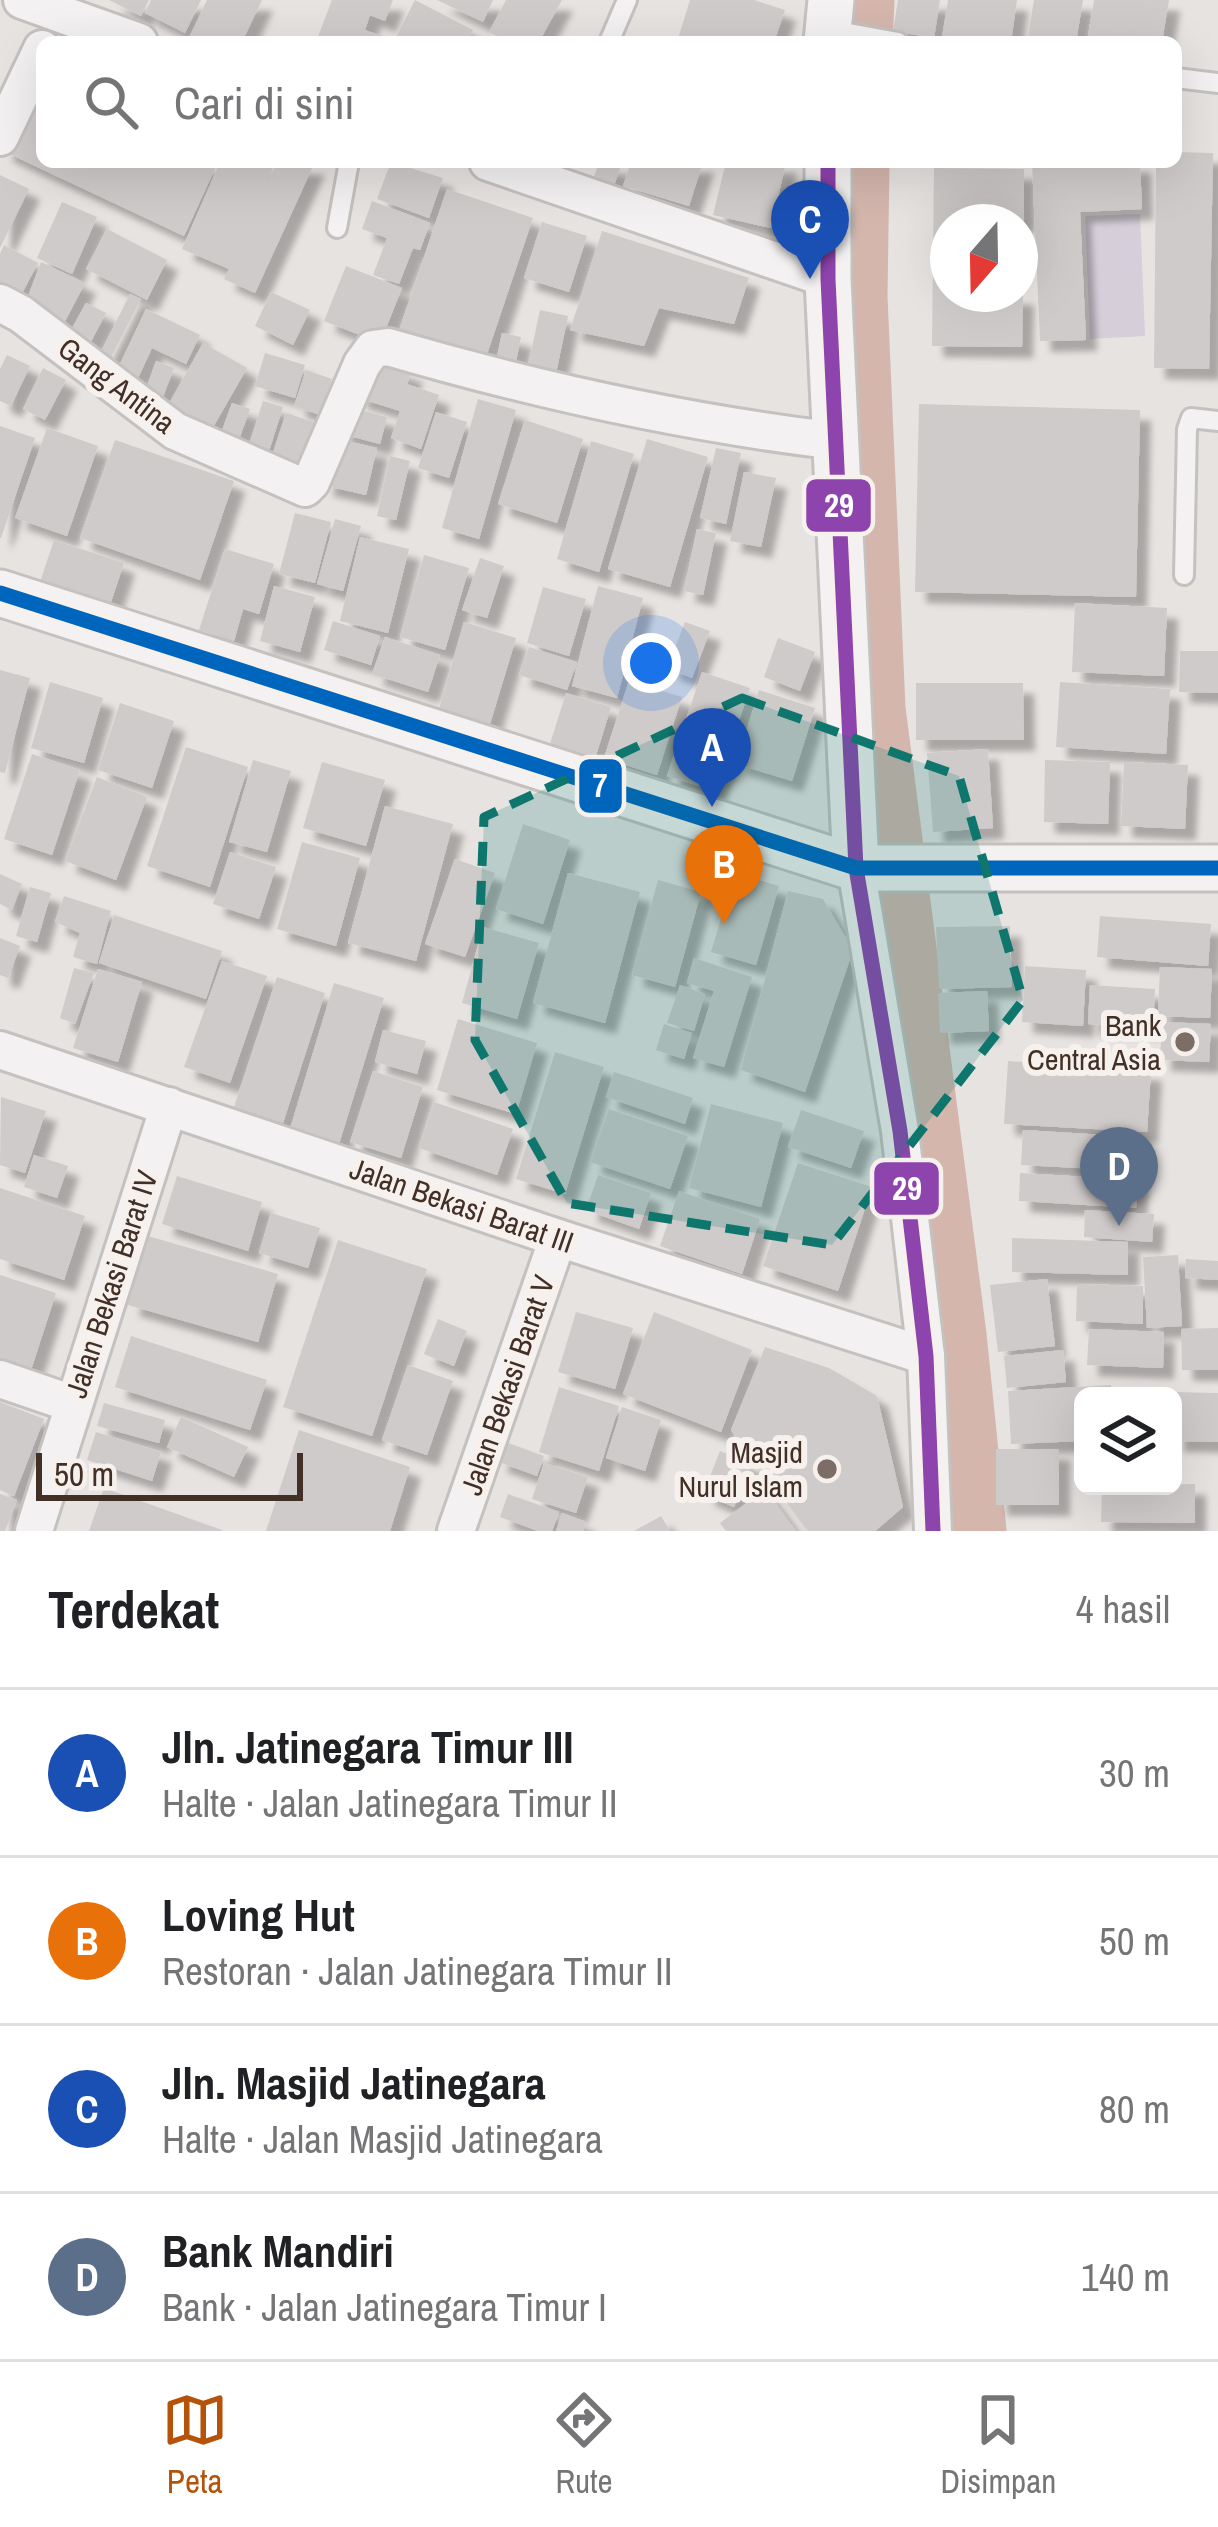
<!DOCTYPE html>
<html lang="id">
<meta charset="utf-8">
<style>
body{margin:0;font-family:"Archivo Narrow",sans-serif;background:#f6f6f6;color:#202124}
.controls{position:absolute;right:36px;bottom:36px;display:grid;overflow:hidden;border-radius:18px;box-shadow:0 12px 48px #0002}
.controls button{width:108px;height:108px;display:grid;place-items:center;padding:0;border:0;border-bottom:3px solid #e0e0e0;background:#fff;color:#202124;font:60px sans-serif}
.compass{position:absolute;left:930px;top:204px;width:108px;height:108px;border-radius:50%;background:#fff;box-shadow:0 12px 48px #0002;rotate:200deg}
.scale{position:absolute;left:36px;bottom:30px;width:267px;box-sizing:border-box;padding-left:12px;border:6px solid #422f26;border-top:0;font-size:33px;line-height:42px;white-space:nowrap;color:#422f26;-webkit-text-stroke:9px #f7f1ee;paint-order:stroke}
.you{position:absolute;left:651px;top:663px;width:42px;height:42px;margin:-30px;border:9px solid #fff;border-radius:50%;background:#1a73e8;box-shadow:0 0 0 18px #1a73e833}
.badge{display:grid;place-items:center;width:78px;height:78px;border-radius:50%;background:#b45309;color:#fff;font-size:39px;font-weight:700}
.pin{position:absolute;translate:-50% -99px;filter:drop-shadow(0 3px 6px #0008)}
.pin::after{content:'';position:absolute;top:63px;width:42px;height:36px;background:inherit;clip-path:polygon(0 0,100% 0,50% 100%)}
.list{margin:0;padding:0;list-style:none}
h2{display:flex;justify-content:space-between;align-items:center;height:156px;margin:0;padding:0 48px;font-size:51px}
h2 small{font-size:39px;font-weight:400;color:#757577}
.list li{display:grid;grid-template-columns:78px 1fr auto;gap:36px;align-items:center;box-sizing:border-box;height:168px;padding:0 48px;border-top:3px solid #e0e0e0}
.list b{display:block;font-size:45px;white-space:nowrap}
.list p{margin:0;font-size:39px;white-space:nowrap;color:#757577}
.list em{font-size:39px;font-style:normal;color:#757577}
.icon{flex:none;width:66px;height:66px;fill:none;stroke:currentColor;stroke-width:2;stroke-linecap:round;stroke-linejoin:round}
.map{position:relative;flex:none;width:1218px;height:1531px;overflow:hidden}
.search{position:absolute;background:#fff;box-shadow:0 12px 48px #0002;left:36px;right:36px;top:36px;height:132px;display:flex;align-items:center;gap:30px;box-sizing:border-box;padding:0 42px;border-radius:18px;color:#757577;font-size:45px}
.sheet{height:828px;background:#fff}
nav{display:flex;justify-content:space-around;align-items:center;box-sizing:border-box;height:168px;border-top:3px solid #e0e0e0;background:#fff;font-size:33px;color:#757577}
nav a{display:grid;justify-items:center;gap:6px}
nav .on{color:#b45309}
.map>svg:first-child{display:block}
</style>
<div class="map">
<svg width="1218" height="1531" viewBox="0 0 1218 1531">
<defs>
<filter id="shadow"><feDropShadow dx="11" dy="11" stdDeviation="3" flood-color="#0004"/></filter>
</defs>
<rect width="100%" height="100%" fill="#e7e3e1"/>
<!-- green -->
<polygon fill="#d6cfda" points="1140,214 1145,336 1090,339 1085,216"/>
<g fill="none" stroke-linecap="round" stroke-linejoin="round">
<!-- river -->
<g stroke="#d4b6ad" stroke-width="63">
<polyline points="861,42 863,0"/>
<polyline points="858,162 856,297 874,709 955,1335 975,1531"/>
</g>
</g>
<!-- building -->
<g fill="#cfcbca" filter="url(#shadow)">
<polygon points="109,0 149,0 141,16"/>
<polygon points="151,0 201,0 185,33 145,13"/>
<polygon points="207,0 262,0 242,42 187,42"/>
<polygon points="332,0 393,0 385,21 370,15 365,30 385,37 383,42 316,42"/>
<polygon points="415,0 473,30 467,42 402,42 395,39"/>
<polygon points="437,0 493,0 483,22"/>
<polygon points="506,0 562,0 539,42 508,42 489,32"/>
<polygon points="690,0 754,0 785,10 774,42 677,42"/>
<polygon points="898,0 940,0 934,38 893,31"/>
<polygon points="948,0 1017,0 1011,42 942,38"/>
<polygon points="1034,0 1083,0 1076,42 1027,42"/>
<polygon points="1094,0 1169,0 1162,42 1087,42"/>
<polygon points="42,64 42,162 218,162 184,236 1,150"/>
<polygon points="1176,152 1213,153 1209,369 1154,368 1156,162 1176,162"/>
<polygon points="220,162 275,162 267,184 277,162 314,164 255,293 224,279 229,269 182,249"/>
<polygon points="391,162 443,178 429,218 377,199"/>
<polygon points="599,162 621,165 609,201 588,195"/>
<polygon points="631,162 703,162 689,206 623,186"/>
<polygon points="726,162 786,162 771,228 713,215"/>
<polygon points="1032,162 1140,162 1142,209 1080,212 1086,340 1040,341"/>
<polygon points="934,168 1024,169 1024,222 948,222 948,294 1023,294 1022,347 932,346"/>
<polygon points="0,175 29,189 0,248"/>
<polygon points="447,189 533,218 485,360 399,331"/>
<polygon points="372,201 430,223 420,250 413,248 399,284 373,275 387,238 362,229"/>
<polygon points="62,202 97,217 72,274 37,258"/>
<polygon points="542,222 587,236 569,292 524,278"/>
<polygon points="107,229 167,260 147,300 86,269"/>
<polygon points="602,231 749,278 734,324 659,308 644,346 570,330"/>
<polygon points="4,245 38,263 19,299 0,289 0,254"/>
<polygon points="41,262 85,283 61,329 24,307"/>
<polygon points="346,266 402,288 380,343 324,321"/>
<polygon points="271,292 310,310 293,345 255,326"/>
<polygon points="130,294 141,299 106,367 96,362"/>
<polygon points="86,303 106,313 85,353 64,343"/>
<polygon points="146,309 200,335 186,364 152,348 133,389 113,379"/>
<polygon points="540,310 568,316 556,373 528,366"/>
<polygon points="502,333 521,337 513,376 494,372"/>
<polygon points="203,343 247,368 204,443 161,418"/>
<polygon points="265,353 305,365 295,398 255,386"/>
<polygon points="7,355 30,366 11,406 0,401 0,369"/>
<polygon points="369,358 412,372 407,384 439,395 421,449 391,438 400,411 355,397"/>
<polygon points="156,361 174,368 162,399 145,392"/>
<polygon points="43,368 66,380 45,420 23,409"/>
<polygon points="306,370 332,379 320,415 294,406"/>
<polygon points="478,399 516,410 479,539 442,528"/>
<polygon points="263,401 283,407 269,451 249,445"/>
<polygon points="232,403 250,409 234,453 216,447"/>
<polygon points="919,404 1140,410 1136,597 915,592"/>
<polygon points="346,406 387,417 380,444 338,433"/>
<polygon points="436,412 467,422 449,478 418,468"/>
<polygon points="286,413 317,423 299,481 267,471"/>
<polygon points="525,420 583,439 557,523 498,504"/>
<polygon points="0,426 35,438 1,538 0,538"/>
<polygon points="47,428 98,446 67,536 15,518"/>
<polygon points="333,438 377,448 366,495 322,485"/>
<polygon points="647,439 708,457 670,587 608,569"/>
<polygon points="115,440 234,481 200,580 80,538"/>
<polygon points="591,441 634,454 599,572 557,559"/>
<polygon points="716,448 741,453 726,524 700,518"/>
<polygon points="390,456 410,461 396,520 377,516"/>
<polygon points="744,472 776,478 761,547 730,541"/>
<polygon points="295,513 331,522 315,583 279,574"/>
<polygon points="335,519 361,526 343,591 317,584"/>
<polygon points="697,529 716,533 703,595 684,591"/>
<polygon points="360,537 409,549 388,633 340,621"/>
<polygon points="54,540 124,563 105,620 35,597"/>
<polygon points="225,549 274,564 259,614 243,609 234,641 199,630"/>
<polygon points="424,555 469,568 445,650 400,637"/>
<polygon points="480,558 504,566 487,618 462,610"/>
<polygon points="274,586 315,597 300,652 260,641"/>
<polygon points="598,586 643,598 617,698 572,686"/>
<polygon points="543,587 586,599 569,656 527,643"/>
<polygon points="1075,603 1167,608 1164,676 1072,672"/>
<polygon points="333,621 380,636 371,665 324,650"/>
<polygon points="464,622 516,638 490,724 439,709"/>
<polygon points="685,622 710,631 692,678 667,668"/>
<polygon points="385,637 440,655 428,692 372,674"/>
<polygon points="778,638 815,652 800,691 764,677"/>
<polygon points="529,647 577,662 567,690 519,675"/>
<polygon points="1180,651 1218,651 1218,693 1179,692"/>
<polygon points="0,670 30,678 5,773 0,772"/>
<polygon points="702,672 750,688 715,791 667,776"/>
<polygon points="629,681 682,697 657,775 604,758"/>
<polygon points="50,682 103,698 84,763 31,748"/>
<polygon points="1060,682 1170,689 1166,754 1056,747"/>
<polygon points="916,683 1023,683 1024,740 916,740"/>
<polygon points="759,690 815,708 792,781 736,764"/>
<polygon points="566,693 611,707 594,762 549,747"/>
<polygon points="120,703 174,721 152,788 98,770"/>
<polygon points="186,747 248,767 210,887 147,866"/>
<polygon points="988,749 993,828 933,832 927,753"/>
<polygon points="32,754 80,770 52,855 4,839"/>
<polygon points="253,760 291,771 267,852 229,842"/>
<polygon points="1045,760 1110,762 1108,824 1044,822"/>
<polygon points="322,762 385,780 366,846 303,828"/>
<polygon points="1124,762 1188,765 1185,829 1121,826"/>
<polygon points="97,777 147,797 116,880 65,861"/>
<polygon points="385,806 453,824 416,961 348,943"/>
<polygon points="523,824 570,840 543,924 496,909"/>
<polygon points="302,842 360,858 336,946 277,929"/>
<polygon points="230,852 276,867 259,919 213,904"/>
<polygon points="455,859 495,873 465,957 425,944"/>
<polygon points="568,873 640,892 605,1023 533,1003"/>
<polygon points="735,873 779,886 756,965 711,952"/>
<polygon points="0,874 22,884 12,910 0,904"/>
<polygon points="658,880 701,892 675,987 632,975"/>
<polygon points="30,887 51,893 37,942 16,936"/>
<polygon points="788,891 823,899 853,950 805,1092 741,1070"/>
<polygon points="64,896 111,911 97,964 73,957 80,933 55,922"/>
<polygon points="114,915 222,951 206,999 99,963"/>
<polygon points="1100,916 1211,924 1208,966 1097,957"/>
<polygon points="1010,926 1012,987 939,989 936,927"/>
<polygon points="483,927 539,943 517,1019 462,1003"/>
<polygon points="0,938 20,946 8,978 0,975"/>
<polygon points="694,958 752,977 724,1067 693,1058 714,991 687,983"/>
<polygon points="222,961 267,976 230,1083 184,1067"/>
<polygon points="1025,966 1086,970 1083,1026 1022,1022"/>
<polygon points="1160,967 1212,969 1210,1018 1158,1016"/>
<polygon points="74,968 94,973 75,1024 60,1018"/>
<polygon points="98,969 142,982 118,1062 73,1048"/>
<polygon points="277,977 325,993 283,1123 234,1107"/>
<polygon points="334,983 384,998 339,1144 290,1129"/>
<polygon points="680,985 705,994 694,1031 667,1023"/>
<polygon points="1090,985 1155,989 1153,1028 1088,1024"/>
<polygon points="987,991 989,1031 940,1033 938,993"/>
<polygon points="458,1019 537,1043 516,1114 437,1090"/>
<polygon points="1162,1022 1211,1024 1209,1062 1160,1060"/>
<polygon points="664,1024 692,1033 684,1059 656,1050"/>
<polygon points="383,1030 426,1041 417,1074 375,1062"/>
<polygon points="555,1052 604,1067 565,1194 516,1179"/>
<polygon points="1008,1061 1151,1070 1147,1132 1004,1124"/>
<polygon points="373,1071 423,1087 401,1158 350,1142"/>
<polygon points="614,1072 693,1098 685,1124 606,1097"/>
<polygon points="1,1097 46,1111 25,1173 0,1165"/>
<polygon points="434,1102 513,1129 497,1175 419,1148"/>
<polygon points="711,1104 783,1123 761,1207 689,1188"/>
<polygon points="609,1109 688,1136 670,1189 590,1162"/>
<polygon points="801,1110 864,1131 851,1168 788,1147"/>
<polygon points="1023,1130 1138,1137 1136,1171 1021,1165"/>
<polygon points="34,1155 68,1166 57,1198 24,1187"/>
<polygon points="798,1163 872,1187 838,1291 763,1266"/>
<polygon points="1020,1173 1138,1180 1136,1208 1019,1201"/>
<polygon points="598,1175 651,1193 639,1229 586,1210"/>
<polygon points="177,1176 262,1202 248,1251 162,1224"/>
<polygon points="0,1188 85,1216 64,1280 0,1259"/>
<polygon points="679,1191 760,1219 742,1274 660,1246"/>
<polygon points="1085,1210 1154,1214 1152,1242 1084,1237"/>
<polygon points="271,1213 320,1228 308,1268 259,1253"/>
<polygon points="148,1236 278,1274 258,1342 128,1305"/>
<polygon points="1012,1238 1128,1242 1128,1275 1012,1272"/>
<polygon points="338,1240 427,1269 372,1436 283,1407"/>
<polygon points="1178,1255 1182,1326 1147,1328 1143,1257"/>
<polygon points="1186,1259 1218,1261 1218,1280 1185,1278"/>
<polygon points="0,1275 56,1293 31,1370 0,1360"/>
<polygon points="1047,1279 1055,1346 998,1352 990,1285"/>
<polygon points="1077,1284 1143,1286 1143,1324 1076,1321"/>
<polygon points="576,1312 633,1328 615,1389 558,1372"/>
<polygon points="654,1312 752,1350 721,1432 623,1394"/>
<polygon points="438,1319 467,1331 454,1366 424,1354"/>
<polygon points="1218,1328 1218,1370 1182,1370 1181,1329"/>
<polygon points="1089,1329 1164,1332 1163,1368 1087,1365"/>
<polygon points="131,1336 267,1380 250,1430 115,1387"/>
<polygon points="765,1347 829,1368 877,1396 903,1507 875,1531 808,1531 731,1430"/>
<polygon points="1063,1350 1066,1382 1007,1388 1004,1356"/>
<polygon points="408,1365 453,1381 427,1455 382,1440"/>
<polygon points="1111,1385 1112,1396 1083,1396 1083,1441 1011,1444 1008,1391"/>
<polygon points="559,1387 619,1406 599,1471 539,1452"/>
<polygon points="1173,1392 1218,1393 1218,1442 1173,1441"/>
<polygon points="0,1402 44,1419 14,1496 0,1490"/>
<polygon points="104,1403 165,1420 159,1443 97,1426"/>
<polygon points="622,1407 661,1420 645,1471 606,1458"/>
<polygon points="181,1417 248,1447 234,1477 167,1447"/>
<polygon points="299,1430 410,1467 390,1531 266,1531"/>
<polygon points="96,1432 161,1452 152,1481 87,1460"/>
<polygon points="503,1441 544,1456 537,1476 496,1461"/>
<rect x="996" y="1449" width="63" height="56"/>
<polygon points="720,1451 752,1464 734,1507 703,1494"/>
<polygon points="544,1463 588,1477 576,1513 532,1499"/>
<polygon points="1195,1484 1195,1523 1101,1522 1102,1486"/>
<polygon points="104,1488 222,1530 222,1531 89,1531"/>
<polygon points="765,1489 796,1531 726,1531 720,1523"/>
<polygon points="0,1494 17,1500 5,1531 0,1531"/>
<polygon points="508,1494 559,1512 552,1531 538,1531 500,1517"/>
<polygon points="562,1513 586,1522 583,1531 556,1531"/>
<polygon points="661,1516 670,1531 634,1531"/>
</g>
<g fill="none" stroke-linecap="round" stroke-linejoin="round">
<defs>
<g id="service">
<polyline points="832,30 898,42"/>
<polyline points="609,42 627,0"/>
<polyline points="1176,78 1218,83"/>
<polyline points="337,228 349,162"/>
<polyline points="1184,575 1187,429 1191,418 1218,421"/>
</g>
<g id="minor">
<polyline points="22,0 139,42"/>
<polyline points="0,137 42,49"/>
<polyline points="488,162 828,279"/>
<path d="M0,303L21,314L175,431L305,488L311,482L362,364L373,349L388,347C536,390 684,423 837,441"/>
<polyline points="856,868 900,1131 926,1356 933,1531"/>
<polyline points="0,1050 558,1238 926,1356"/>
<polyline points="0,1379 73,1404"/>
<polyline points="34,1531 169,1106"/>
<polyline points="456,1531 558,1238"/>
</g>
<g id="tertiary">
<polyline points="827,42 831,0"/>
<polyline points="828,162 828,279 856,868"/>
<polyline points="0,593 856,868 1218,868"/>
</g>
</defs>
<!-- service casing -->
<use href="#service" stroke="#c5c1bf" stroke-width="24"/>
<!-- minor casing -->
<use href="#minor" stroke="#c5c1bf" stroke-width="42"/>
<!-- tertiary casing -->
<use href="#tertiary" stroke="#c5c1bf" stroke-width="51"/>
<!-- service -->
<use href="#service" stroke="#f3f1f1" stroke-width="18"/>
<!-- minor -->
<use href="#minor" stroke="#f3f1f1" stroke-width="36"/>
<!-- tertiary -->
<use href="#tertiary" stroke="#f3f1f1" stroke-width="45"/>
<defs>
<polyline id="bus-1" points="828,162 828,279 856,868 900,1131 926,1356 933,1531"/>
<polyline id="bus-2" points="0,593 856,868 1218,868"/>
</defs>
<!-- bus-1 casing -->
<use href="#bus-1" stroke="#f7f1ee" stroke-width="24"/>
<!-- bus-2 casing -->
<use href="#bus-2" stroke="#f7f1ee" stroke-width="24"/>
<!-- bus-1 -->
<use href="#bus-1" stroke="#8e44ad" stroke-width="15"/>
<!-- bus-2 -->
<use href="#bus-2" stroke="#0065bd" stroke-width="15"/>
</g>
<!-- marked area -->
<path fill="#0f766e" fill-opacity="0.2" stroke="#0f766e" stroke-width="9" stroke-dasharray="24 15" stroke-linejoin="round" d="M742,698L959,776L1023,1000L832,1245L567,1203L475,1040L484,817Z"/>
<!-- markers -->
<g fill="#7c6e67" stroke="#f7f1ee" stroke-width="4.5">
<circle cx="1185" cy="1042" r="12"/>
<circle cx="827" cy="1469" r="12"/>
</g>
<g text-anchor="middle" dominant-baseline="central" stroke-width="12" stroke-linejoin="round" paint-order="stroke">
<!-- street labels -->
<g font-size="30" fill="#422f26" stroke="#f7f1ee">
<text transform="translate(117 385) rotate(37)">Gang Antina</text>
<text transform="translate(462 1205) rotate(19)">Jalan Bekasi Barat III</text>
<text transform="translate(111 1284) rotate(-72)">Jalan Bekasi Barat IV</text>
<text transform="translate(507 1385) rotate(-71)">Jalan Bekasi Barat V</text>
</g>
<!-- poi labels -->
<g font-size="30" fill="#422f26" stroke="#f7f1ee" text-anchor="end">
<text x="1161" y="1025">Bank<tspan x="1161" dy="34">Central Asia</tspan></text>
<text x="803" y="1452">Masjid<tspan x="803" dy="34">Nurul Islam</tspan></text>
</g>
</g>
<g stroke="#f7f1ee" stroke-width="4.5">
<rect x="804" y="477" width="69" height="57" rx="12" fill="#8e44ad"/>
<rect x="577" y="757" width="47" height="58" rx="12" fill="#0065bd"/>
<rect x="872" y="1160" width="69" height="57" rx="12" fill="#8e44ad"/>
</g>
<g font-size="33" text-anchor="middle" font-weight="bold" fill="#fff">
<text x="839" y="517">29</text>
<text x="600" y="797">7</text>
<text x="907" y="1200">29</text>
</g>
</svg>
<div class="controls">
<button><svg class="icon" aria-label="layers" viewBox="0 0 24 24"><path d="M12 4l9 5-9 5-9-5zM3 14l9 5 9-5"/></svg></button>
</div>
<svg class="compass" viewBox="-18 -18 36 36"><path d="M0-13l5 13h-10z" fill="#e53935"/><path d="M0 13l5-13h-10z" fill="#757577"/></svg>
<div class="scale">50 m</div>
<div class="you"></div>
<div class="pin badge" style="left:712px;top:807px;background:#1a4fb4">A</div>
<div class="pin badge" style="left:724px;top:924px;background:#e8710a">B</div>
<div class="pin badge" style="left:810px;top:279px;background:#1a4fb4">C</div>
<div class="pin badge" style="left:1119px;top:1226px;background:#5c6f8a">D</div>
<div class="search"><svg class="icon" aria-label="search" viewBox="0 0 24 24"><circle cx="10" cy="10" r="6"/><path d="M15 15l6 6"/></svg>Cari di sini</div>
</div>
<section class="sheet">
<h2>Terdekat<small>4 hasil</small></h2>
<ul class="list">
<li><span class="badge" style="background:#1a4fb4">A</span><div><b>Jln. Jatinegara Timur III</b><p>Halte · Jalan Jatinegara Timur II</p></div><em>30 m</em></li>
<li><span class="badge" style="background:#e8710a">B</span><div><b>Loving Hut</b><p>Restoran · Jalan Jatinegara Timur II</p></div><em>50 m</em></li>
<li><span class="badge" style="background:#1a4fb4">C</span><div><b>Jln. Masjid Jatinegara</b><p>Halte · Jalan Masjid Jatinegara</p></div><em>80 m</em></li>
<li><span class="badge" style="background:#5c6f8a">D</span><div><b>Bank Mandiri</b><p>Bank · Jalan Jatinegara Timur I</p></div><em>140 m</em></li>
</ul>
</section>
<nav>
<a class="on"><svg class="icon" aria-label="map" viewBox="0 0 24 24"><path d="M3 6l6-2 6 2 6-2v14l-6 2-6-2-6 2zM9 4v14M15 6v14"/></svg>Peta</a>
<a><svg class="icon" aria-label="directions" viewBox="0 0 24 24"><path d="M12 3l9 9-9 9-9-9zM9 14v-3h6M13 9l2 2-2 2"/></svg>Rute</a>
<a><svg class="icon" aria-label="saved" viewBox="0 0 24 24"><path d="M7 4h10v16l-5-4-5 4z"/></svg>Disimpan</a>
</nav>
